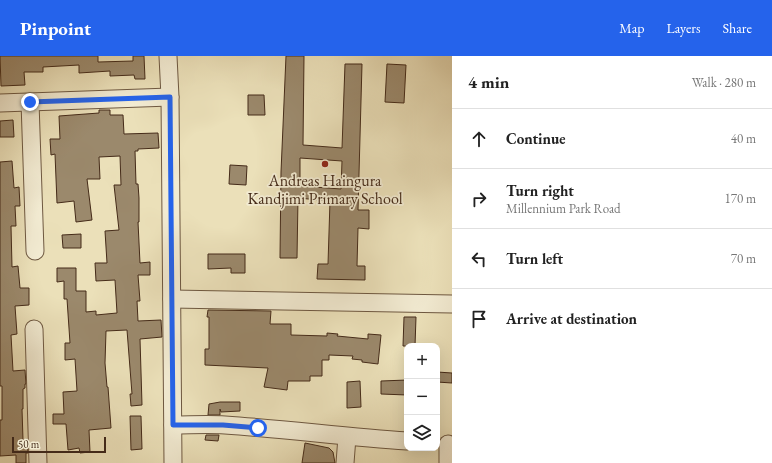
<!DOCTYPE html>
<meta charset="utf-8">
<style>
body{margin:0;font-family:"EB Garamond",serif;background:#f2f2f2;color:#222}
.controls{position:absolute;right:12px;bottom:12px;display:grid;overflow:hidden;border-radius:8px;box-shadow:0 4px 16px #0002}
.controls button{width:36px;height:36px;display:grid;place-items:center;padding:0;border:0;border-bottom:1px solid #e0e0e0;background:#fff;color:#222;font:20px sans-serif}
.scale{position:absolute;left:12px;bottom:10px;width:94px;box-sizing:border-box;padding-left:4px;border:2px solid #452b19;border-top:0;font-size:11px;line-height:14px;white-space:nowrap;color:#452b19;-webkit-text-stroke:3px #f2ebd2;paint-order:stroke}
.stop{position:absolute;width:12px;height:12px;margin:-9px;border:3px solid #2563eb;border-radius:50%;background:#fff}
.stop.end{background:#2563eb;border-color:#fff;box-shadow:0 1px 4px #0008}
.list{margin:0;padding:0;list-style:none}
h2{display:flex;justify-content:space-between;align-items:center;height:52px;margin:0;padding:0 16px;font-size:17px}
h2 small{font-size:13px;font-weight:400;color:#767676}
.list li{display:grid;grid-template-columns:26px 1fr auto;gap:12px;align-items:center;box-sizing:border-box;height:60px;padding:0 16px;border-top:1px solid #e0e0e0}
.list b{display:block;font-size:15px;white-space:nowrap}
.list p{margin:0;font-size:13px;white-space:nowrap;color:#767676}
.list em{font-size:13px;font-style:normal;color:#767676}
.icon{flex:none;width:22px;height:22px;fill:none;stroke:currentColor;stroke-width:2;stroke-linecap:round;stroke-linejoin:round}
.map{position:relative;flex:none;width:452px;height:407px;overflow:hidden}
header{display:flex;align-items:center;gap:24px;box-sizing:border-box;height:56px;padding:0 20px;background:#2563eb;color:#fff}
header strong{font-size:19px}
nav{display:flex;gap:22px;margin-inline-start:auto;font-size:14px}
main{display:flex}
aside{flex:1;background:#fff}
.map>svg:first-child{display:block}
</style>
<header>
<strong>Pinpoint</strong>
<nav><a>Map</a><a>Layers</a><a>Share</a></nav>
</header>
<main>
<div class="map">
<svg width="452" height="407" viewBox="0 0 452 407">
<rect width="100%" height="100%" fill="#ebe0b9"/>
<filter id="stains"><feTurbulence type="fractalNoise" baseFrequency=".005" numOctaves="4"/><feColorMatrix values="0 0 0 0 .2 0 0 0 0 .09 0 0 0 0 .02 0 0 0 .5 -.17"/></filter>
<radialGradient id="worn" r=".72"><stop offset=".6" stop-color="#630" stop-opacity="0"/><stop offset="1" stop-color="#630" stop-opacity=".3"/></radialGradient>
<!-- building -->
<g fill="#9b896c" stroke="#452b19" fill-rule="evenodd">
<polygon points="0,0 98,0 98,6 133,5 133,0 144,0 145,23 135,23 134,19 110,20 110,15 79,17 79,9 43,11 43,16 24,16 25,29 1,30"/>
<path d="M286,0H304L303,89L342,92L345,8H362L358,154H369V173L358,172L357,210H365V224L317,223L318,208H328L330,145L298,142L297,202H280L281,116ZM300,102L342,105L341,133L300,130Z"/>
<polygon points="387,8 406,9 404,47 385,46"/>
<polygon points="248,39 264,39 265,59 248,59"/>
<polygon points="99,54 110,54 110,59 123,59 124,78 158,77 159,92 138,93 138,95 135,95 136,128 138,128 139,142 139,166 138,166 140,207 150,206 150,219 138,219 140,245 137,245 138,265 161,264 162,281 140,283 142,349 131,350 130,338 132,338 127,274 106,275 105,307 107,331 108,331 111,372 89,374 90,396 80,397 79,392 68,394 66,368 53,368 53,358 64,358 63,336 77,335 75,303 65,304 65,287 70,287 67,243 64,243 64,225 57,226 57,212 76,212 76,235 86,235 86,256 96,255 96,259 117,257 115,224 96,225 95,207 107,207 105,175 119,174 114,129 121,129 120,100 99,101 100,123 87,123 92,164 76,166 74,145 57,147 55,98 51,99 50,83 60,83 59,60 99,57"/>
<polygon points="13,64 14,81 0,81 0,65"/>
<polygon points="12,105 14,132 19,131 20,150 15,150 16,170 11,170 12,211 18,210 20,232 29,232 29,249 15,250 17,278 11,279 13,315 25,314 26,328 25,328 25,332 23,333 23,353 22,353 23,384 27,383 28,397 26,397 26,407 16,407 16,399 0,400 0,364 2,364 2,330 0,330 0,106"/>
<polygon points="230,109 247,110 246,129 229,128"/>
<polygon points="81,178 81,192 63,192 62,179"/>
<polygon points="208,198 245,198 245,217 231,217 231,212 208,213"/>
<polygon points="208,254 271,255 270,268 291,268 291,279 327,280 327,277 338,278 337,280 368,283 368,278 381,279 378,308 362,306 362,304 352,303 353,300 329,299 329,304 322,304 322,320 310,320 310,325 288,325 287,334 264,331 268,312 205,309 205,293 209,293 209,261 207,261"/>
<polygon points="404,261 416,261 415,290 403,290"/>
<polygon points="437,316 452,317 452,327 437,326"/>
<polygon points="407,324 407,339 381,338 381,325"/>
<polygon points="360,325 361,351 347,352 347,326"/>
<polygon points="220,346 240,346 240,355 221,356 220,353 220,359 208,359 209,348"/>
<polygon points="130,360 141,360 142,393 131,394"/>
<polygon points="206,379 219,379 218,385 205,384"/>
<polygon points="305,387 329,392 333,396 335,407 302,407"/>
</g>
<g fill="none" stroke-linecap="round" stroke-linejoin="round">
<defs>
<g id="minor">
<polyline points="168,0 170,41 173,407"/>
<polyline points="30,46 35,195"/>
<polyline points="0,47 170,41"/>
<polyline points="172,243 452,248"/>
<polyline points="34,273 38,407"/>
<path d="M173,369C190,369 208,368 225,369C286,373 346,381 407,385"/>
<polyline points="345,407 347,381"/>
<polyline points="448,407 448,388"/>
</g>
</defs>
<!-- minor casing -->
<use href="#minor" stroke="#6e5841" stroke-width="19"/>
<!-- minor -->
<use href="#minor" stroke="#f2ebd2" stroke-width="17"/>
</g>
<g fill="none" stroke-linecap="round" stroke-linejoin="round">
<!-- route -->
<polyline stroke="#2563eb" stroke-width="5" points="30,46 170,41 173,369 223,369 258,372"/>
</g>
<!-- markers -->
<circle fill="#8f2418" stroke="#f2ebd2" stroke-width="1.5" cx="325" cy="108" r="4"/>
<g text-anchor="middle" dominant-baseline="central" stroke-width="3.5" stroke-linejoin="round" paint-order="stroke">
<!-- poi labels -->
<g font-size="16" fill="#452b19" stroke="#f2ebd2">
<text x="325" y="124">Andreas Haingura<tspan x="325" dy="18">Kandjimi Primary School</tspan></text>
</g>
</g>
<rect width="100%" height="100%" filter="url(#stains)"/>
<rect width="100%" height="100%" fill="url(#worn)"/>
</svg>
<div class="controls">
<button>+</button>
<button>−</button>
<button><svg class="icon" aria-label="layers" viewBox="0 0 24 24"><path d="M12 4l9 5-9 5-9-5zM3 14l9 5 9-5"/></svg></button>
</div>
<div class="scale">50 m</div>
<div class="stop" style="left:258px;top:372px"></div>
<div class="stop end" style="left:30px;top:46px"></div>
</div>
<aside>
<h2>4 min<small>Walk · 280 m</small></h2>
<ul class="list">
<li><svg class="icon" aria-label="ahead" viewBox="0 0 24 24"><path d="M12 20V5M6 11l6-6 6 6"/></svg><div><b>Continue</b></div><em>40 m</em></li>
<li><svg class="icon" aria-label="right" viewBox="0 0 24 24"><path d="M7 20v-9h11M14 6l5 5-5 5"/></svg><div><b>Turn right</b><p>Millennium Park Road</p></div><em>170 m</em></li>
<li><svg class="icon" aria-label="left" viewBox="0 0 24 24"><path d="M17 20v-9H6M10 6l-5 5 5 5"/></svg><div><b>Turn left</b></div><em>70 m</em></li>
<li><svg class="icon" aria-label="arrive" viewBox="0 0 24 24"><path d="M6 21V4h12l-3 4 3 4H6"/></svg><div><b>Arrive at destination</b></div></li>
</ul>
</aside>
</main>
